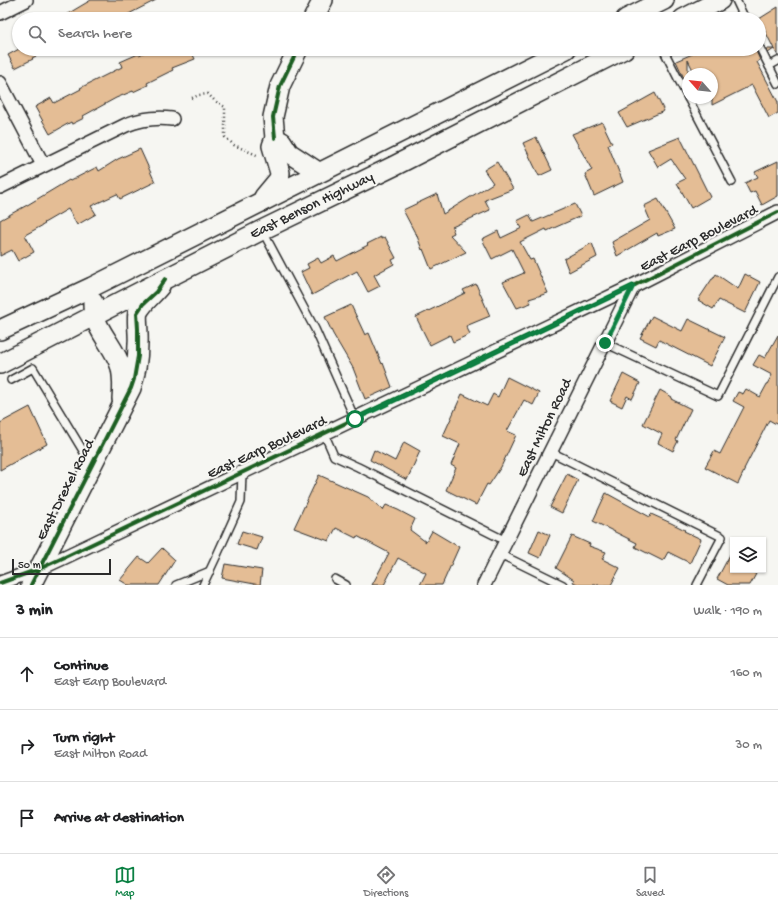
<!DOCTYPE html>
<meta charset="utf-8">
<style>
body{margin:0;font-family:"Gochi Hand",sans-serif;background:#f6f6f6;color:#202124}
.controls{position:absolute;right:12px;bottom:12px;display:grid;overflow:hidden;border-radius:0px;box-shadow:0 1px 3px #0004}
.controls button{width:36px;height:36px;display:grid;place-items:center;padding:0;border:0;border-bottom:1px solid #e0e0e0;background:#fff;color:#202124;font:20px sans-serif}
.compass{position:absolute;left:682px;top:68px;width:36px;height:36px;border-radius:50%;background:#fff;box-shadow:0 1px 3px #0004;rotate:297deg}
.scale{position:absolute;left:12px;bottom:10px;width:99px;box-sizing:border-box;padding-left:4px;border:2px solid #2b2b2b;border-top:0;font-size:11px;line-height:14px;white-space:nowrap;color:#2b2b2b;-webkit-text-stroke:3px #f6f6f2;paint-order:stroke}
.stop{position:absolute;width:12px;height:12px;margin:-9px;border:3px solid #0b8043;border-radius:50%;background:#fff}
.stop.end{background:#0b8043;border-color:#fff;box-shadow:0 1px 4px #0008}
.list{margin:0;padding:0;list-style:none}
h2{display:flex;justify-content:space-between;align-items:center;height:52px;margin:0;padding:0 16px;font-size:17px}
h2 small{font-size:13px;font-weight:400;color:#757577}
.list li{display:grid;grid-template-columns:26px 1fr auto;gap:12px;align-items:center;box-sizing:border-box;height:72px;padding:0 16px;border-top:1px solid #e0e0e0}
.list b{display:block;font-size:15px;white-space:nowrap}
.list p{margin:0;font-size:13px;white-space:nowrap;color:#757577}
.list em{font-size:13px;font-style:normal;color:#757577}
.icon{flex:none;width:22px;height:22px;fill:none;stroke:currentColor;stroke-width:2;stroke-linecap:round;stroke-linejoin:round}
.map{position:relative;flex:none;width:778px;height:585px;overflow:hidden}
.search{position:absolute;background:#fff;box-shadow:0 1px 3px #0004;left:12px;right:12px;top:12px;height:44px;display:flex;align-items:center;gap:10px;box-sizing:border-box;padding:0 14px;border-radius:22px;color:#757577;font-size:15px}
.sheet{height:268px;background:#fff}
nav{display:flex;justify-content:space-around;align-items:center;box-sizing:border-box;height:56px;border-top:1px solid #e0e0e0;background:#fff;font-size:11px;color:#757577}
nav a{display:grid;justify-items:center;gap:2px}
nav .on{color:#0b8043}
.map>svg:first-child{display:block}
</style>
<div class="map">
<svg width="778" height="585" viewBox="0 0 778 585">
<rect width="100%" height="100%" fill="#f6f6f2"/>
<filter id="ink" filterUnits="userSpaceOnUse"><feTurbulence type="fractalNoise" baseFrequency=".025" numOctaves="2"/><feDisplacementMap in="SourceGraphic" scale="8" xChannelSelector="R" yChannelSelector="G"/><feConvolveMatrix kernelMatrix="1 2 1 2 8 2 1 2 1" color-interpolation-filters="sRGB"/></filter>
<g filter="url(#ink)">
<!-- building -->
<g fill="#e4bd95" stroke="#2b2b2b">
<polygon points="91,0 156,0 119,19 59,19"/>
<polygon points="778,7 778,56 774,49 768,53 766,49 774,49 759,19"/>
<polygon points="19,49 51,49 32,58 33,59 15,68 8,55"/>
<polygon points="152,49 190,49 195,59 172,68 173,70 147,83 148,85 133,92 133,91 116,98 83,116 84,118 72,124 71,122 50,134 35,107 51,98 54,103 81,89 80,88 122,67 120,62 138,54 139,55"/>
<polygon points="704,49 755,49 760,60 757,62 778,102 778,113 769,118 752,85 712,105 712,74 695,74 688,60 688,87 676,61"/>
<polygon points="655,93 664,111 627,127 619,113"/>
<polygon points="602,122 612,143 608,145 623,182 594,196 585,174 592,170 572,134"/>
<polygon points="536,137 552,170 539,176 523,143"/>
<polygon points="680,137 710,197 691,208 677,183 685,179 671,159 658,167 648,150"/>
<polygon points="140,149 155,182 120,199 117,194 91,206 96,214 77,225 68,209 44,223 45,224 25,235 34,252 18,261 12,250 0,256 0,220 29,204 69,180 70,181 97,167 99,171 118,159"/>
<polygon points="778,161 778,196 762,205 755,191 750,193 745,183 758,177 755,172"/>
<polygon points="497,162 513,189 485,200 490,210 452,227 454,233 450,235 466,252 431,269 423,249 422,250 416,233 415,233 403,210 437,194 443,214 493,183 484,170"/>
<polygon points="658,199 675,229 658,236 657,233 617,256 612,242 650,220 644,206"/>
<polygon points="575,204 581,216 547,231 546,229 520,242 530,260 533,259 548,293 529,299 531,303 517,308 503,282 524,273 512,249 492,259 482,239 498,231 501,238 522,228 517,221 529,215 533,222"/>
<polygon points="381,237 381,239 385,237 396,258 392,260 394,264 374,275 380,286 368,292 357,271 312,295 301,272 309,268 307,264 318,258 321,263 334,256 337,261 368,245 367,244"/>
<polygon points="592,243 597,257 569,272 564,259"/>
<polygon points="716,274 738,289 745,274 760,282 745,313 719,300 713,309 698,300 712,279 713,279"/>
<polygon points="476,284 490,316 466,326 470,334 453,342 450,335 430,345 416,317 465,293 463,290"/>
<polygon points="351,305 365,335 369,333 382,364 383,363 392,387 365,399 353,368 333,334 325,317"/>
<polygon points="652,316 682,331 688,319 725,337 710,366 659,340 656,346 640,338"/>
<polygon points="778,335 778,425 769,420 744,469 745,469 738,484 705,467 714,451 720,454 744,407 733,401 738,392 743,394 746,389 760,397 772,375 753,365 759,355 765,358"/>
<polygon points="623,374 640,383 632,399 627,396 622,407 610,401"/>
<polygon points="507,377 539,393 533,405 524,400 507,431 516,435 501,467 489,485 487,484 476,505 446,490 456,468 451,465 460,444 443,436 462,394 487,406 493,394 498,397"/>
<polygon points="660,390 672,397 671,399 691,409 676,440 678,441 673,451 658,443 662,434 643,424"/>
<polygon points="30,407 47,444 0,470 0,423"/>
<polygon points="404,442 420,451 407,480 370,460 374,450 395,461"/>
<polygon points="567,474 578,480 562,513 550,507"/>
<polygon points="319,475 368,497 383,510 386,505 398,510 415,519 410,530 426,542 432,531 459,547 442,585 420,585 426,573 398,558 384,585 372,585 389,553 357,536 356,538 336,528 329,541 294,528"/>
<polygon points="606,493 650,517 651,514 671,523 685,530 684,531 701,539 690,563 668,552 663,561 635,547 637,543 593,521"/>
<polygon points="539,530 550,535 540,558 529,553"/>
<polygon points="242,531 262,537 257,550 237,544"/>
<polygon points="572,536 590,544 589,546 606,552 602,559 620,568 611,585 580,585 573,582 574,580 556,568"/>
<polygon points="162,548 175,560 159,585 128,585 120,580 139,557 148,563"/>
<polygon points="733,549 733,570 748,570 756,574 750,585 728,585 717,579"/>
<polygon points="225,564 262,570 260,585 222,578"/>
</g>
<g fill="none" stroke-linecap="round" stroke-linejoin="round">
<defs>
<g id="lane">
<polyline points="736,0 745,19"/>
<polyline points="759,46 778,84"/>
<polyline points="663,49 688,98"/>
<polyline points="769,66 778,61"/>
<polyline points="688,98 732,182"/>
<polyline points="262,230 315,329 355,419"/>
<polyline points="605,343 718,396 778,277"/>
<polyline points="11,380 33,368 91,464"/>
<polyline points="324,433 334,456 358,467 506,541"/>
<polyline points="551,452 722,537 697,585"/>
<polyline points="500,554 563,585"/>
<polyline points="335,579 346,585"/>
<polyline points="176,585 210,571"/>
<polyline points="203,585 218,553 241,502 242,472"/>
</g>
<g id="street">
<polyline points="0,13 26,0"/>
<polyline points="0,83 43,165"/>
<path d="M0,187L126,125C141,119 155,117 172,119"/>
<polyline points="0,583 39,569 67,556 633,286 778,212"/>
<polyline points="484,585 633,286"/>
</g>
<g id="secondary">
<polyline points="313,19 323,0"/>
<polyline points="626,19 664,0"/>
<polyline points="683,19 720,0"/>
<polyline points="275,138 282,142 289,153 318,172"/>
<polyline points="264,197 279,179 280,173 272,146 275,138 273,117 280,86 298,49"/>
<path d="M93,302C93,306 93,311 94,315C99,334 116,349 121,368C123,378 123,388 122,399"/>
<polyline points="0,330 92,287 566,49"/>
<polyline points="0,364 165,279 262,230 394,166 624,49"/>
<path d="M31,585L131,388C136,373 138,358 138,343C139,336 136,316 138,312C143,302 153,295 160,286"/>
</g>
</defs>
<!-- lane casing -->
<use href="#lane" stroke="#2b2b2b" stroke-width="10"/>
<!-- street casing -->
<use href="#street" stroke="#2b2b2b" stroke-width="16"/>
<!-- secondary casing -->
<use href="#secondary" stroke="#2b2b2b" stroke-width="22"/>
<!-- path -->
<polyline stroke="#2b2b2b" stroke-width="2.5" stroke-dasharray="1 3" stroke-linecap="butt" points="192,98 199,95 208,94 215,101 225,107 225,137 234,145 259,156"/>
<!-- lane -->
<use href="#lane" stroke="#f6f6f2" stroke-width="7"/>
<!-- street -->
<use href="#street" stroke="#f6f6f2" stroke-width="13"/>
<!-- secondary -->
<use href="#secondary" stroke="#f6f6f2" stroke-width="19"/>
<defs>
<g id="cycleway">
<polyline points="275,138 273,117 280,86 298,49"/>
<polyline points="0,583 39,569 67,556 633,286 778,212"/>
<polyline points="31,585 131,388 134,379 138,356 138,329 137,313 143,304 156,292 165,279"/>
</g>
</defs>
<!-- cycleway casing -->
<use href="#cycleway" stroke="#f6f6f2" stroke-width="6"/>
<!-- cycleway -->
<use href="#cycleway" stroke="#1b5e20" stroke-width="4"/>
</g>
</g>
<g fill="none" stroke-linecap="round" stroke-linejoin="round" filter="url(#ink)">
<!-- route -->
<polyline stroke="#0b8043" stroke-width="5" points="355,419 633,286 605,343"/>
</g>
<g text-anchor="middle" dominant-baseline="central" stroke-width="4" stroke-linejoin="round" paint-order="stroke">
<!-- street labels -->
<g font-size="15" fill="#2b2b2b" stroke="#f6f6f2">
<text transform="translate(312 206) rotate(-26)">East Benson Highway</text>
<text transform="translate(699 239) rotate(-27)">East Earp Boulevard</text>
<text transform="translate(545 428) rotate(-64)">East Milton Road</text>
<text transform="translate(267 448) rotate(-25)">East Earp Boulevard</text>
<text transform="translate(66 490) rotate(-63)">East Drexel Road</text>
</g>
</g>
</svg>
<div class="controls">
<button><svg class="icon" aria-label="layers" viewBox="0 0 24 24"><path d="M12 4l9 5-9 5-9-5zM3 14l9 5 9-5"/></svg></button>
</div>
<svg class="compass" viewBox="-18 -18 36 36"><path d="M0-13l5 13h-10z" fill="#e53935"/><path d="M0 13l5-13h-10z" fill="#757577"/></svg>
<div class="scale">50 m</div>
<div class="stop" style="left:355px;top:419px"></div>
<div class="stop end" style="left:605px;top:343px"></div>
<div class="search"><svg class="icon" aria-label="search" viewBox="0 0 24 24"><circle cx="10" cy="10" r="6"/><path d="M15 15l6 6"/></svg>Search here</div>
</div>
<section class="sheet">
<h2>3 min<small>Walk · 190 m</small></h2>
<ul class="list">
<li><svg class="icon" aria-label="ahead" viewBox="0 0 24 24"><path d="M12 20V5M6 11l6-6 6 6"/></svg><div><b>Continue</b><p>East Earp Boulevard</p></div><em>160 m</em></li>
<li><svg class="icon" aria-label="right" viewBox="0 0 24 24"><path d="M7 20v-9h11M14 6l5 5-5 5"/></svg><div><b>Turn right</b><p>East Milton Road</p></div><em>30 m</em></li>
<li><svg class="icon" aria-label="arrive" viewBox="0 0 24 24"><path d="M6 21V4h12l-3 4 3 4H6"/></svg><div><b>Arrive at destination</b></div></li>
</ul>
</section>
<nav>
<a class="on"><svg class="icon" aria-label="map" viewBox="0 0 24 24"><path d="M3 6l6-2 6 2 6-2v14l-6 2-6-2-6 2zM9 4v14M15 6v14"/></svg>Map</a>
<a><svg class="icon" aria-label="directions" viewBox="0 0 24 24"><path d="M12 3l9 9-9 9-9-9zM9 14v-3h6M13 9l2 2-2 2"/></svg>Directions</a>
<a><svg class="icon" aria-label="saved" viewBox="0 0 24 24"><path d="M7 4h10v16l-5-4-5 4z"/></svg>Saved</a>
</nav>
